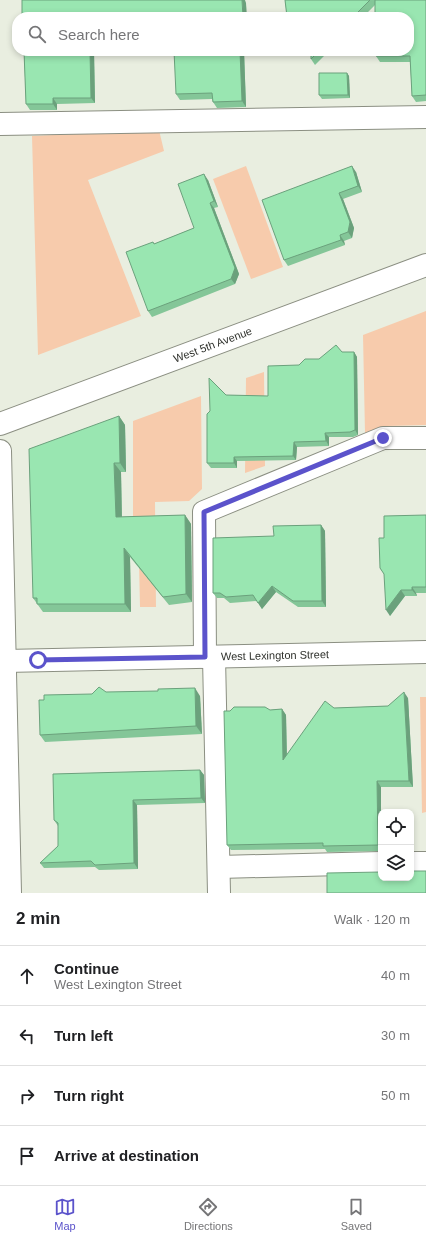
<!DOCTYPE html>
<meta charset="utf-8">
<style>
body{margin:0;font-family:Arial,sans-serif;background:#f2f2f2;color:#202124}
.controls{position:absolute;right:12px;bottom:12px;display:grid;overflow:hidden;border-radius:8px;box-shadow:0 2px 6px #0003}
.controls button{width:36px;height:36px;display:grid;place-items:center;padding:0;border:0;border-bottom:1px solid #e0e0e0;background:#fff;color:#202124;font:20px sans-serif}
.stop{position:absolute;width:12px;height:12px;margin:-9px;border:3px solid #5b53cb;border-radius:50%;background:#fff}
.stop.end{background:#5b53cb;border-color:#fff;box-shadow:0 1px 4px #0008}
.list{margin:0;padding:0;list-style:none}
h2{display:flex;justify-content:space-between;align-items:center;height:52px;margin:0;padding:0 16px;font-size:17px}
h2 small{font-size:13px;font-weight:400;color:#757577}
.list li{display:grid;grid-template-columns:26px 1fr auto;gap:12px;align-items:center;box-sizing:border-box;height:60px;padding:0 16px;border-top:1px solid #e0e0e0}
.list b{display:block;font-size:15px;white-space:nowrap}
.list p{margin:0;font-size:13px;white-space:nowrap;color:#757577}
.list em{font-size:13px;font-style:normal;color:#757577}
.icon{flex:none;width:22px;height:22px;fill:none;stroke:currentColor;stroke-width:2;stroke-linecap:round;stroke-linejoin:round}
.map{position:relative;flex:none;width:426px;height:893px;overflow:hidden}
.search{position:absolute;background:#fff;box-shadow:0 2px 6px #0003;left:12px;right:12px;top:12px;height:44px;display:flex;align-items:center;gap:10px;box-sizing:border-box;padding:0 14px;border-radius:16px;color:#757577;font-size:15px}
.sheet{height:292px;background:#fff}
nav{display:flex;justify-content:space-around;align-items:center;box-sizing:border-box;height:56px;border-top:1px solid #e0e0e0;background:#fff;font-size:11px;color:#757577}
nav a{display:grid;justify-items:center;gap:2px}
nav .on{color:#5b53cb}
.map>svg:first-child{display:block}
</style>
<div class="map">
<svg width="426" height="893" viewBox="0 0 426 893">
<rect width="100%" height="100%" fill="#e9eee0"/>
<!-- green -->
<g fill="#f7cbac">
<polygon points="159,130 164,151 88,180 141,316 38,355 32,136"/>
<polygon points="246,166 283,267 251,279 213,179"/>
<polygon points="426,311 426,425 388,426 365,433 363,335"/>
<polygon points="264,372 265,466 245,473 246,378"/>
<polygon points="201,396 202,489 189,501 155,502 156,607 140,607 139,561 133,560 133,421"/>
<polygon points="420,697 426,697 426,812 422,813"/>
</g>
<g fill="none" stroke-linecap="round" stroke-linejoin="round">
<defs>
<g id="minor">
<polyline points="0,124 426,117"/>
<path id="s1" d="M0,424L426,265"/>
<polyline points="0,451 10,893"/>
<polyline points="205,657 204,512 383,438 426,438"/>
<polyline points="214,657 219,893"/>
<path id="s2" d="M5,661L426,652"/>
<polyline points="411,863 426,863"/>
<polyline points="219,867 381,863"/>
</g>
</defs>
<!-- minor casing -->
<use href="#minor" stroke="#8b8f82" stroke-width="24"/>
<!-- minor -->
<use href="#minor" stroke="#fff" stroke-width="22"/>
</g>
<!-- wall -->
<g fill="#84c698">
<polygon points="285,0 426,0 426,101 416,102 412,96 410,62 380,62 376,56 375,5 363,17 287,17"/>
<polygon points="24,51 120,51 94,52 95,103 57,104 57,110 30,110 26,104"/>
<polygon points="244,51 246,107 217,108 213,102 212,99 180,100 176,94"/>
<polygon points="311,51 329,51 315,65 311,59"/>
<polygon points="347,73 349,76 350,98 322,99 319,95"/>
<polygon points="356,172 362,192 343,199 354,228 352,238 344,241 345,245 288,266 284,260"/>
<polygon points="208,180 218,207 214,208 239,274 235,284 152,317 148,311 154,244 194,228"/>
<polygon points="342,352 354,352 357,357 358,435 353,437 329,437 329,446 297,447 296,460 237,461 237,468 211,468 207,463 210,411 226,395 268,396 319,359"/>
<polygon points="119,416 125,425 126,472 121,472 122,517 185,515 191,524 192,602 169,605 130,557 131,612 43,612 33,598"/>
<polygon points="426,515 426,593 416,593 417,596 405,596 390,616 385,575 380,568 384,538"/>
<polygon points="321,525 325,531 326,607 298,607 276,592 262,609 257,601 230,603 224,598 217,598 213,593 274,536"/>
<polygon points="106,692 200,696 202,734 45,742 40,735 92,694"/>
<polygon points="408,698 413,787 381,787 381,851 327,852 325,849 231,850 227,845 270,710 282,709 286,715 287,755 334,708 388,706"/>
<polygon points="200,770 204,775 205,803 137,805 138,869 99,870 95,867 44,868 40,863 58,846 58,826 54,820"/>
</g>
<!-- shaded-wall -->
<g fill="#6ba17c">
<polygon points="242,0 245,0 246,3 247,17 243,17"/>
<polygon points="90,51 93,51 94,52 95,103 91,98"/>
<polygon points="240,51 244,51 246,107 242,101"/>
<polygon points="347,73 349,76 350,98 348,95"/>
<polygon points="53,98 57,104 57,110 53,104"/>
<polygon points="352,166 356,172 362,192 358,186"/>
<polygon points="204,174 208,180 218,207 214,201"/>
<polygon points="339,193 343,199 354,228 352,238 348,232"/>
<polygon points="210,203 214,208 239,274 235,284 231,279"/>
<polygon points="340,235 344,241 345,245 341,240"/>
<polygon points="354,352 357,357 358,435 355,430"/>
<polygon points="119,416 125,425 126,472 120,463"/>
<polygon points="325,433 329,437 329,446 326,441"/>
<polygon points="294,442 297,447 296,460 293,456"/>
<polygon points="234,457 237,461 237,468 234,463"/>
<polygon points="114,463 121,472 122,526 116,517"/>
<polygon points="185,515 191,524 192,602 186,594"/>
<polygon points="321,525 325,531 326,607 322,601"/>
<polygon points="124,548 130,557 131,612 125,604"/>
<polygon points="272,586 276,592 262,609 258,603"/>
<polygon points="412,587 416,593 417,596 412,590"/>
<polygon points="401,590 405,596 390,616 386,610"/>
<polygon points="195,688 200,696 202,734 196,726"/>
<polygon points="404,692 408,698 413,787 409,781"/>
<polygon points="282,709 286,715 287,766 283,760"/>
<polygon points="200,770 204,775 205,803 201,798"/>
<polygon points="377,781 381,787 381,849 378,845"/>
<polygon points="133,800 137,805 138,869 134,863"/>
</g>
<!-- building -->
<g fill="#99e6b1" stroke="#6ba17c">
<polygon points="22,0 242,0 243,17 22,17"/>
<polygon points="285,0 370,0 353,17 287,17"/>
<polygon points="375,0 426,0 426,95 412,96 410,56 376,56 376,51 409,51 409,17 375,17"/>
<polygon points="24,51 90,51 91,98 53,98 53,104 26,104"/>
<polygon points="174,51 240,51 242,101 213,102 212,93 176,94"/>
<polygon points="311,51 319,51 311,59"/>
<polygon points="319,73 347,73 348,95 319,95"/>
<polygon points="352,166 358,186 339,193 350,222 348,232 340,235 341,240 284,260 262,200"/>
<polygon points="204,174 214,201 210,203 235,268 231,279 148,311 126,252 153,242 154,244 194,228 178,184"/>
<polygon points="336,345 342,352 354,352 355,430 350,432 325,433 326,441 294,442 293,456 234,457 234,463 207,463 207,414 210,411 209,378 226,395 268,396 268,366 299,365 305,359 319,359"/>
<polygon points="119,416 120,463 114,463 116,517 185,515 186,594 163,597 124,548 125,604 37,604 37,598 33,598 29,449"/>
<polygon points="426,515 426,587 412,587 412,590 401,590 386,610 384,574 380,568 379,538 384,538 384,516"/>
<polygon points="321,525 322,601 293,601 272,586 258,603 253,595 226,597 220,593 213,593 213,538 274,536 273,526"/>
<polygon points="99,687 106,692 158,691 158,689 195,688 196,726 40,735 39,700 44,700 44,695 92,694"/>
<polygon points="404,692 409,781 377,781 378,845 323,846 323,843 227,845 224,711 230,711 234,707 265,707 270,710 282,709 283,760 325,701 334,708 388,706"/>
<polygon points="200,770 201,798 133,800 134,863 95,865 91,861 40,863 58,846 58,823 54,820 53,774"/>
<polygon points="411,871 426,871 426,893 327,893 327,873 381,872 381,878 411,878"/>
</g>
<g fill="none" stroke-linecap="round" stroke-linejoin="round">
<!-- route -->
<polyline stroke="#5b53cb" stroke-width="5" points="38,660 205,657 204,512 383,438"/>
</g>
<g text-anchor="middle" dominant-baseline="central" stroke-width="4" stroke-linejoin="round" paint-order="stroke">
<!-- street labels -->
<g font-size="11" fill="#2e302b" stroke="#f7fbee">
<text stroke="none"><textPath href="#s1" startOffset="227">West 5th Avenue</textPath></text>
<text stroke="none"><textPath href="#s2" startOffset="270">West Lexington Street</textPath></text>
</g>
</g>
</svg>
<div class="controls">
<button><svg class="icon" aria-label="locate" viewBox="0 0 24 24"><circle cx="12" cy="12" r="6"/><path d="M12 2v4M12 18v4M2 12h4M18 12h4"/></svg></button>
<button><svg class="icon" aria-label="layers" viewBox="0 0 24 24"><path d="M12 4l9 5-9 5-9-5zM3 14l9 5 9-5"/></svg></button>
</div>
<div class="stop" style="left:38px;top:660px"></div>
<div class="stop end" style="left:383px;top:438px"></div>
<div class="search"><svg class="icon" aria-label="search" viewBox="0 0 24 24"><circle cx="10" cy="10" r="6"/><path d="M15 15l6 6"/></svg>Search here</div>
</div>
<section class="sheet">
<h2>2 min<small>Walk · 120 m</small></h2>
<ul class="list">
<li><svg class="icon" aria-label="ahead" viewBox="0 0 24 24"><path d="M12 20V5M6 11l6-6 6 6"/></svg><div><b>Continue</b><p>West Lexington Street</p></div><em>40 m</em></li>
<li><svg class="icon" aria-label="left" viewBox="0 0 24 24"><path d="M17 20v-9H6M10 6l-5 5 5 5"/></svg><div><b>Turn left</b></div><em>30 m</em></li>
<li><svg class="icon" aria-label="right" viewBox="0 0 24 24"><path d="M7 20v-9h11M14 6l5 5-5 5"/></svg><div><b>Turn right</b></div><em>50 m</em></li>
<li><svg class="icon" aria-label="arrive" viewBox="0 0 24 24"><path d="M6 21V4h12l-3 4 3 4H6"/></svg><div><b>Arrive at destination</b></div></li>
</ul>
</section>
<nav>
<a class="on"><svg class="icon" aria-label="map" viewBox="0 0 24 24"><path d="M3 6l6-2 6 2 6-2v14l-6 2-6-2-6 2zM9 4v14M15 6v14"/></svg>Map</a>
<a><svg class="icon" aria-label="directions" viewBox="0 0 24 24"><path d="M12 3l9 9-9 9-9-9zM9 14v-3h6M13 9l2 2-2 2"/></svg>Directions</a>
<a><svg class="icon" aria-label="saved" viewBox="0 0 24 24"><path d="M7 4h10v16l-5-4-5 4z"/></svg>Saved</a>
</nav>
